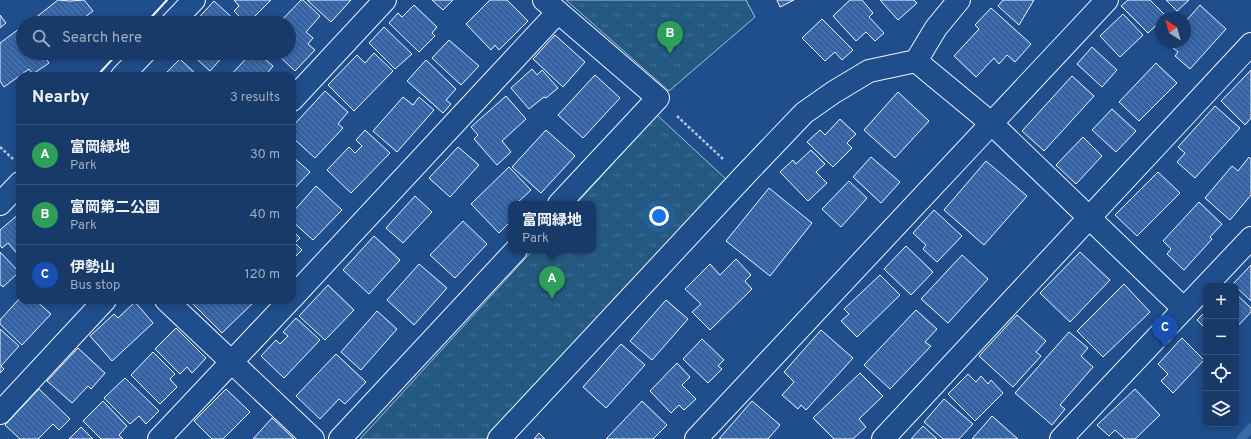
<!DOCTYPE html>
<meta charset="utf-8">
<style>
body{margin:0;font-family:Overpass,"Noto Sans JP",sans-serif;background:#244571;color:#f1f3f6}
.controls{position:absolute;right:12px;bottom:12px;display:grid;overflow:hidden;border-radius:8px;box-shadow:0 2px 6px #0003}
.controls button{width:36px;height:36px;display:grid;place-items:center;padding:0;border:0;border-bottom:1px solid #36547d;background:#173a69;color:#f1f3f6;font:20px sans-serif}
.compass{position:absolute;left:1155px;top:12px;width:36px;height:36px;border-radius:50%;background:#173a69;box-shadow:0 2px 6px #0003;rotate:323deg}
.you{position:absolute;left:659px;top:216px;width:14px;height:14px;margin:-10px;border:3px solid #fff;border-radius:50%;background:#1a73e8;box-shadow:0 0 0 6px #1a73e833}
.badge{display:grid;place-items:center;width:26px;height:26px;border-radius:50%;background:#ffb74d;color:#fff;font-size:13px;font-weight:700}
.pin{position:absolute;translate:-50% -33px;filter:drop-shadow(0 1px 2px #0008)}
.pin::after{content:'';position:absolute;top:21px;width:14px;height:12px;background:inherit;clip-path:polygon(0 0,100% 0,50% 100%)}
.popup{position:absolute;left:508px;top:201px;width:88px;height:52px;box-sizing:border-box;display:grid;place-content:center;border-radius:8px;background:#173a69;filter:drop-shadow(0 1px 3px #0005);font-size:13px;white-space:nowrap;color:#9eadc0}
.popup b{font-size:15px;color:#f1f3f6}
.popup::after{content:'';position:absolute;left:50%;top:100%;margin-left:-8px;border:8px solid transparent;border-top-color:#173a69}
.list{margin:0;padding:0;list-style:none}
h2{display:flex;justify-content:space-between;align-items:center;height:52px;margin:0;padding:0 16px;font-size:17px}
h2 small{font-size:13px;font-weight:400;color:#9eadc0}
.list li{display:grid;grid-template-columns:26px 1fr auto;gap:12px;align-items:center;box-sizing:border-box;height:60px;padding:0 16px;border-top:1px solid #36547d}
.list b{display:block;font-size:15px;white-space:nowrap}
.list p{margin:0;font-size:13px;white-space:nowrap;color:#9eadc0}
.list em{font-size:13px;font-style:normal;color:#9eadc0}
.icon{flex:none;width:22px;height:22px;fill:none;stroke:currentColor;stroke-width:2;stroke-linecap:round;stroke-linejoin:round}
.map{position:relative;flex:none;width:1251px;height:439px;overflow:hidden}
.search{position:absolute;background:#173a69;box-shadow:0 2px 6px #0003;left:16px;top:16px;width:280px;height:44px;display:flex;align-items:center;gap:10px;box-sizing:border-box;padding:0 14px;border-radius:22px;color:#9eadc0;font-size:15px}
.panel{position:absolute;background:#173a69;box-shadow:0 2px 6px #0003;left:16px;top:72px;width:280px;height:232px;border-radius:12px}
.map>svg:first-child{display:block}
</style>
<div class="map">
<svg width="1251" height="439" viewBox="0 0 1251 439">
<defs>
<pattern id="park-tufts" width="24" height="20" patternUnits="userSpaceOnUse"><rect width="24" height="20" fill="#245a82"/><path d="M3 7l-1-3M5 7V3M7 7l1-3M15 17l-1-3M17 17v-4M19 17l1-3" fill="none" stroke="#447295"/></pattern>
<pattern id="building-back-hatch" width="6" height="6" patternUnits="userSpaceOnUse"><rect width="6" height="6" fill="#3563a3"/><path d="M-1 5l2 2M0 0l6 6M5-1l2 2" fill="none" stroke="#537ab1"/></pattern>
</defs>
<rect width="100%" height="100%" fill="#1f4e8c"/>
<!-- park -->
<g fill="url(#park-tufts)" stroke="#a8bbd7">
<polygon points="566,0 746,0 755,17 669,91"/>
<polygon points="657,115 727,180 486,439 360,439 533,250 593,250 593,204 576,204"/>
</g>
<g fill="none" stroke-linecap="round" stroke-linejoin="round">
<!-- stream -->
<polyline stroke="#3b69a3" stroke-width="9" points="1241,439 1251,428"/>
</g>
<!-- building -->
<g fill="url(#building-back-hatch)" stroke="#f2f6ff">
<polygon points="58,0 70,1 84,0 93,11 77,23 31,23 30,22"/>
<polygon points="234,0 271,0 248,23 246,23 234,11 239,6"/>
<polygon points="301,0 303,0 320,16 306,32 313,38 308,44 315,50 295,71 276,53 289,53 289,23 279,23"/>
<polygon points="307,0 351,0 331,22"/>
<polygon points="432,0 453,0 443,10"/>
<polygon points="490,0 507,0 528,21 499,50 495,45 491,50 466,24"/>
<polygon points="777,0 794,0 780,7"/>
<polygon points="850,0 862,0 873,13 869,17 884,33 875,41 866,32 856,41 833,16"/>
<polygon points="880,0 914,0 917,3 898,20"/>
<polygon points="1003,0 1034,0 1019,25 998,6"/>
<polygon points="1128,0 1150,0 1166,16 1161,18 1161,21 1148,33 1121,6"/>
<polygon points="1166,0 1189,0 1177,11"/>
<polygon points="214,1 238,23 194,23"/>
<polygon points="414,5 437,27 432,33 435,36 419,52 389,23 398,13 402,17"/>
<polygon points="1200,5 1226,29 1190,69 1175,56 1178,52 1167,43 1185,42 1185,22"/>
<polygon points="991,8 1031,44 1015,62 1007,55 999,64 994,58 976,77 954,56 979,29 975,25"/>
<polygon points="1123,14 1143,35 1120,57 1100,36"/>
<polygon points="0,15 6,23 0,28"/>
<polygon points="822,19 853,50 842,60 835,52 825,61 802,38"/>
<polygon points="23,26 23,53 42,53 49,63 33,74 29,69 4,87 0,81 0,43"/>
<polygon points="384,27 412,54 395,69 369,43"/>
<polygon points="555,35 585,62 563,87 533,59"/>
<polygon points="449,40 479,66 461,85 432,58"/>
<polygon points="1092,47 1117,70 1102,87 1077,64"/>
<polygon points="190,53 226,53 210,71"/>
<polygon points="251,53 258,53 273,66 265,76 230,76"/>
<polygon points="374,53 393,71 354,111 328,85 357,55 365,63"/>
<polygon points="180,59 198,76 163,76"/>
<polygon points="426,60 456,89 446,100 451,104 443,113 407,81"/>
<polygon points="1156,63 1177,83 1139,121 1119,102"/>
<polygon points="532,69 537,75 542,70 558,88 546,98 544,97 529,109 511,88"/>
<polygon points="1251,70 1251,118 1245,125 1221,101"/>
<polygon points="595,75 620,98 583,138 558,115"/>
<polygon points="1072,76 1094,96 1044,151 1022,131"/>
<polygon points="325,91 348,112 338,124 343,128 315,158 292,137 292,127"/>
<polygon points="898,92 929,121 895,158 864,130"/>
<polygon points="506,96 526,119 502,141 511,152 497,165 474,139 478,135 471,127"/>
<polygon points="403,97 413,105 419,97 434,110 397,152 373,131"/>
<polygon points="1215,106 1240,128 1195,178 1177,162 1185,153 1178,147"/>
<polygon points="1112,109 1136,131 1116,152 1092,130"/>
<polygon points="840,119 856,134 847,143 852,148 833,167 807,142 820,130 825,135"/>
<polygon points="365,130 390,153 351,193 327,170 349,147 355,153 362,146 356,140"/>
<polygon points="546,130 575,156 541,193 512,167"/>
<polygon points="1083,137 1102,156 1076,184 1056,165"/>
<polygon points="458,147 479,165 450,197 429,178"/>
<polygon points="811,150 825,164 816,172 827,183 808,201 780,172 793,160 796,164"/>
<polygon points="292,156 310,172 292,191"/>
<polygon points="871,157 900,182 881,203 853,177"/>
<polygon points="1249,157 1251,159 1251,195 1230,220 1205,198 1232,166 1238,171"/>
<polygon points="986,161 1027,196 984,245 944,210"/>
<polygon points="509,167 531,190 516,204 511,204 511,221 499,233 471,204"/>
<polygon points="1158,172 1180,193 1137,236 1115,215"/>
<polygon points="849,181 867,198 841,227 822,209"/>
<polygon points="316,186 342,210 313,240 292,221 292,213"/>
<polygon points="769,188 812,223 770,276 726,241"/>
<polygon points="415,196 432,212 403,243 386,228"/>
<polygon points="1199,202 1222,224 1210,237 1212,239 1184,270 1167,254 1171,249 1163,241"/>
<polygon points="934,210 962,236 937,262 923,249 926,245 913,233"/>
<polygon points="20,213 20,257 8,243 2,248 0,245 0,230"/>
<polygon points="463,221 487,244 455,278 430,255"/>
<polygon points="292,230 300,238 295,243 302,250 292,260"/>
<polygon points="374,236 400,260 369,294 343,270"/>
<polygon points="906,246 933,272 911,295 884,269"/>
<polygon points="0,252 19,272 3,287 1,285 0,285"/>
<polygon points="1080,252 1110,280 1070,322 1040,293"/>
<polygon points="962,255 988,279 948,323 921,299"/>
<polygon points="736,259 751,275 745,281 752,289 710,330 692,312 701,304 685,289 710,264 720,275"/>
<polygon points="419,264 447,288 414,325 387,300"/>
<polygon points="1251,265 1251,301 1233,284"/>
<polygon points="880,275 900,295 857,337 841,321 849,314 844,309"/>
<polygon points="1124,284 1150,312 1103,357 1077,331"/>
<polygon points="328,285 354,310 325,340 299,316"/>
<polygon points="1236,294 1251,308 1251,312 1236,328"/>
<polygon points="20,298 20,300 35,300 51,314 22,345 0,324 0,320"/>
<polygon points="195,300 256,300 222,333 192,303"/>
<polygon points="666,300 688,319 652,360 630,341"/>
<polygon points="135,302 153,323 112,361 90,336 114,314 118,318"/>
<polygon points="916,310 937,329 925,342 931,346 890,389 864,365"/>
<polygon points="377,311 397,329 361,370 341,352"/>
<polygon points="1206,311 1206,329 1197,320"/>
<polygon points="1017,315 1046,341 1036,352 1041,356 1013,387 979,356"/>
<polygon points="296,318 320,340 284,378 261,356 276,340 280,344 288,336 283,332"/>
<polygon points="176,328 206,358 192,373 187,367 180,374 155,349"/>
<polygon points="0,329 19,346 1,366 4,369 0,373"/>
<polygon points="821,330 853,358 806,410 801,405 798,409 782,395 794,382 784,372"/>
<polygon points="1069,332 1088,348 1081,356 1093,367 1060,405 1065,409 1052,425 1015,393"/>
<polygon points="1182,338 1204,360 1173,393 1161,381 1168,374 1158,364"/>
<polygon points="702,339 724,360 718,366 722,369 708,383 683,359"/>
<polygon points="621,344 645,365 606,408 583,387"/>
<polygon points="78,348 105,373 91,389 88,386 72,403 47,381"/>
<polygon points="153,352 175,374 170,379 177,387 160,404 131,375"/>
<polygon points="336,354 366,382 345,404 339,399 320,419 296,396"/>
<polygon points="677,363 690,377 682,385 696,399 684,410 679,405 671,413 650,391"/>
<polygon points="860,373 883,396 859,419 866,427 853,439 834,439 813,418"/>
<polygon points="968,374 976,382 981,376 988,384 991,380 1003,393 975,421 948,394"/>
<polygon points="125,378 159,411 146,424 139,416 130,424 104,398"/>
<polygon points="39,389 70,419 59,430 53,424 38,439 20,439 5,425"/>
<polygon points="226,389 250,412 223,439 212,439 194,421"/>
<polygon points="1135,389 1160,415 1135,439 1125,439 1115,430 1109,436 1097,425"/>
<polygon points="944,399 973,424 959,439 943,439 924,422"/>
<polygon points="103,401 127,426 119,435 123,439 101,439 83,421"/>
<polygon points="642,401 667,425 653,439 606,439"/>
<polygon points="752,401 780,425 768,439 719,439"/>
<polygon points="992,416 1018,439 972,439"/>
<polygon points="272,418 294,439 253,439"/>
<polygon points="923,426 937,439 911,439"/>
<polygon points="81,427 93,439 69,439"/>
<polygon points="539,433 545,439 534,439"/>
</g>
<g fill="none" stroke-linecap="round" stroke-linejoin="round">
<defs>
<g id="minor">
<polyline points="544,0 658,98 559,204"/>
<polyline points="172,23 194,0"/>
<polyline points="916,61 991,123 1184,309"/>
<polyline points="122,76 144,53"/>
<polyline points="292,100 385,0"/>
<polyline points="0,204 20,183"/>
<polyline points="292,298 558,12"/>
<polyline points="166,300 313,439"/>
<polyline points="0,413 105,300"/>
<polyline points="159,439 290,300"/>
<polyline points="340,439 516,250"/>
<polyline points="499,439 743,177 804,113 834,92 869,71 916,61 936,28 959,0"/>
<polyline points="696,439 1107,0"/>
<polyline points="883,439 1251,44"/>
<polyline points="1061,439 1251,238"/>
</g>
</defs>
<!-- minor casing -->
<use href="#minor" stroke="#f2f6ff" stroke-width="24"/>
<!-- path -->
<g stroke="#b3c4dc" stroke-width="2.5" stroke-dasharray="3 2" stroke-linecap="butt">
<polyline points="677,116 723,159"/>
<polyline points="0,147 13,159"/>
</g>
<!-- minor -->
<use href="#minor" stroke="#1f4e8c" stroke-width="22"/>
<!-- wall -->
<g stroke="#f2f6ff" stroke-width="2">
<polyline points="146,23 167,0"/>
<polyline points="97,76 118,53"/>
</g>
</g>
</svg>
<div class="controls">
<button>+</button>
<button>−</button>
<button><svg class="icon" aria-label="locate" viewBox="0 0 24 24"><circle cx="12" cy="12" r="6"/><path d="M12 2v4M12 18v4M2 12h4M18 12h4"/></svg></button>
<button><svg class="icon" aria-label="layers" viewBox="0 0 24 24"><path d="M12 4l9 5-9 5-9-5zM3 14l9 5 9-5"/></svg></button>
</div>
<svg class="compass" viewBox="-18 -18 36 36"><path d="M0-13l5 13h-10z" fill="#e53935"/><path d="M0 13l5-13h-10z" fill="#9eadc0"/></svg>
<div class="you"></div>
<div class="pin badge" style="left:552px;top:299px;background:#2e9e5b">A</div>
<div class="popup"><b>富岡緑地</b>Park</div>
<div class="pin badge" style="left:670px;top:54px;background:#2e9e5b">B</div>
<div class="pin badge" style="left:1165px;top:348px;background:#1a4fb4">C</div>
<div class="search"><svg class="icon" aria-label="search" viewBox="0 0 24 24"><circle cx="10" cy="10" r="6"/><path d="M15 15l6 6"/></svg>Search here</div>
<section class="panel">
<h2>Nearby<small>3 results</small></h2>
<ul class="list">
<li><span class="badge" style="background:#2e9e5b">A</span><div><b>富岡緑地</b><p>Park</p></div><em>30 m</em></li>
<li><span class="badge" style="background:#2e9e5b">B</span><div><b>富岡第二公園</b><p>Park</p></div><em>40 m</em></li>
<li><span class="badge" style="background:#1a4fb4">C</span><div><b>伊勢山</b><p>Bus stop</p></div><em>120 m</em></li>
</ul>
</section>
</div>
